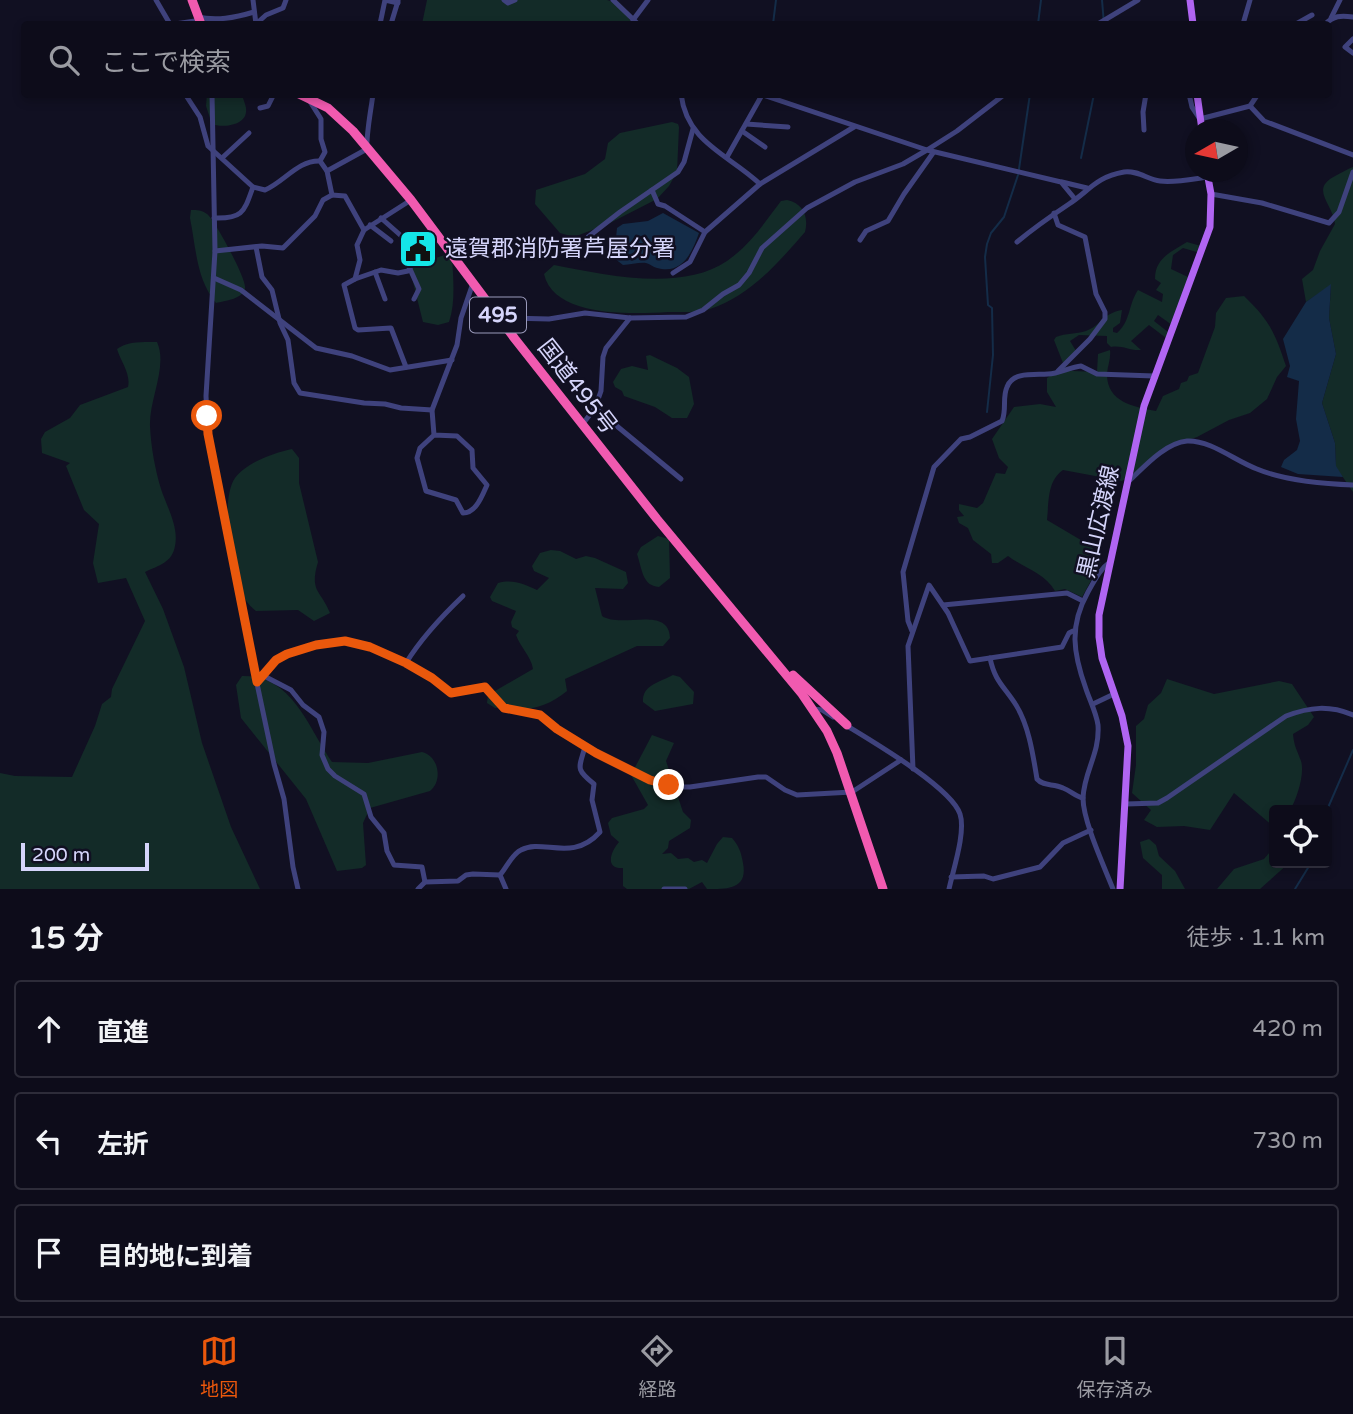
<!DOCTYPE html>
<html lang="ja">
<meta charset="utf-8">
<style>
body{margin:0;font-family:"Varela Round","Noto Sans JP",sans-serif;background:#1b1a27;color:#f1f3f6}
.controls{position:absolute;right:21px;bottom:21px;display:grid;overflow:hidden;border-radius:7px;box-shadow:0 4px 10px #0003}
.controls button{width:63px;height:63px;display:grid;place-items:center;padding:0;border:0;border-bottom:2px solid #2d2c39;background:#0d0c1a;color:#f1f3f6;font:35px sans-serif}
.compass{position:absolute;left:1185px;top:119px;width:63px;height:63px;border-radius:50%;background:#0d0c1a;box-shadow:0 4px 10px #0003;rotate:261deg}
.scale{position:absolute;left:21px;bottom:18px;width:128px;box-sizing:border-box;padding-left:7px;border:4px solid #d5d5fb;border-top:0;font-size:19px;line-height:24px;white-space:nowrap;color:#d5d5fb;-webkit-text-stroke:5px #111022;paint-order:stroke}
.stop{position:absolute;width:21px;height:21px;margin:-16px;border:5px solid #ea580c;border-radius:50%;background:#fff}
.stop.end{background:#ea580c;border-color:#fff;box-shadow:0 2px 7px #0008}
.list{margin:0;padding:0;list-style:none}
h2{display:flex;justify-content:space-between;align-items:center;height:91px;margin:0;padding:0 28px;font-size:30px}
h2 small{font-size:23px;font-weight:400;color:#9a9ba2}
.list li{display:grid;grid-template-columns:46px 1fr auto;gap:21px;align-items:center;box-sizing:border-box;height:98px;margin:0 14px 14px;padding:0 14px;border:2px solid #2d2c39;border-radius:7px}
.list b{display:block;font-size:26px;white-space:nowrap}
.list em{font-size:23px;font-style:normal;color:#9a9ba2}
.icon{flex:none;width:38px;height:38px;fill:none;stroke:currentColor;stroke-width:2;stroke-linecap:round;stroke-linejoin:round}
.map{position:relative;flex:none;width:1353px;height:889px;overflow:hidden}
.search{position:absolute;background:#0d0c1a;box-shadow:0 4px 10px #0003;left:21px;right:21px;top:21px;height:77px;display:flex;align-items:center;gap:18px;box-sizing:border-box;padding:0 24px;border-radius:7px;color:#9a9ba2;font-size:26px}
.sheet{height:427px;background:#0d0c1a}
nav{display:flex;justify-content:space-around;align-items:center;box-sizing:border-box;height:98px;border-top:2px solid #2d2c39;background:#0d0c1a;font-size:19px;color:#9a9ba2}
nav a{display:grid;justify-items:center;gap:4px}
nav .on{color:#ea580c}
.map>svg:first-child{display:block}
</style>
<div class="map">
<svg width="1353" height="889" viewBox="0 0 1353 889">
<rect width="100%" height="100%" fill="#111022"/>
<!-- green -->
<g fill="#132b28">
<polygon points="427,0 607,0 617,3 633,24 553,22 538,24 422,24"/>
<path d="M207,94L242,95C243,99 247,107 246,112C245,126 221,128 212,124L206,106Z"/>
<polygon points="672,122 678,124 679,127 677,172 669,186 657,199 610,223 574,237 560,233 535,204 536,190 585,174 605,159 608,143 620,133"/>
<path d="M1353,167V492L1336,467L1335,443L1322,403L1336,354L1329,318L1331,285L1306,302L1302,279L1313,270L1320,251L1335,224C1333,203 1308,189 1337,175C1343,172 1347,169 1353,167Z"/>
<path d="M787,200C803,203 809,217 805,232C779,262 750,296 710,309C698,313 681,312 668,312C633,314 554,318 544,274L554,265C605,275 682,292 727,261C750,245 765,222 781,201Z"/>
<path d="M191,210C197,210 202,210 207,214C215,220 247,280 245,288C243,299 225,301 216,303C196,279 196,247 190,218Z"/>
<path d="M1187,242L1201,246L1200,253L1183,248L1173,255L1171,269L1188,277L1172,325L1158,315L1154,321L1168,332L1166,338L1149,325L1131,341L1141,350C1129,351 1123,345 1111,347L1107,343V336L1079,335L1070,341L1076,351L1063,363L1054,340L1056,337C1066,333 1076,334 1086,331C1102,325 1101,314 1122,310L1120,323L1113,328V332L1117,333C1131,321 1128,305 1138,290L1162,302L1163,294L1156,290L1161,283L1155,279C1155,258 1171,252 1187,242Z"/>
<path d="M448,254L452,256C453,277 456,302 449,322L438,325L423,322L410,270L417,264Z"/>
<path d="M1244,296C1270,321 1275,333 1286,366L1277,377L1267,399L1250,413L1229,420L1197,437L1177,444L1122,481L1063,470C1047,481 1049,502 1047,520L1091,546L1101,562L1082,597L1065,589L1055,591C1045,573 1024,568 1008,556L998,563H992L991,554L973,540L968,528L959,523L957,517L964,516L959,510V504L977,508L983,503L996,473L1005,474L1008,467L999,458L992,439L1014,407L1040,404L1056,407L1047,392V378L1064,366L1073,371L1097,372L1098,354L1110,350C1111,358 1108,365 1107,373C1106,402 1134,407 1156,411L1163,396L1179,389L1181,383L1187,381L1189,376L1198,373L1215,327L1216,313L1226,298Z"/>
<path d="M157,342C168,366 149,399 150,426C151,447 155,469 161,489C167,507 179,527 175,546C172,563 159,565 145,572L163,609L184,667L202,743L231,827L260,889H0V773L15,776L72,777L95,726L102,704L111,697L112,689L145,621L126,578L98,583L93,563L99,524L84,510L66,466L70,463L42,453L41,439L45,432L70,418L80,405L128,387C131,374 121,362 117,349C127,341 144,342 157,342Z"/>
<polygon points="650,355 677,368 689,377 694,404 687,418 672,418 655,407 624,396 622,391 615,387 613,382 621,369 632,366 648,370 646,356"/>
<path d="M292,449L299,458V483L318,562C309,592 321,590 330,613L314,621L298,610L256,611C252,608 248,604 245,599C232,575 219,501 235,478C247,462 274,453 292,449Z"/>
<path d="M658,536L669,539L670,578L659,587C642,586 642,568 637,554L641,547Z"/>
<path d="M551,550L560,551L576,559L586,556L595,558L626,572L628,583L623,589L595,588L602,616C621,629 669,605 670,638L663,646H637L565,679L567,691C550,705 532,711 511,709L510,706L495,708L487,703L488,695L533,669C531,656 520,647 516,635L519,631L512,627L511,622L516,611L492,601L490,597L498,583C514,579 523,584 537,590L549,578L534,571L532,566L540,553Z"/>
<path d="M673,675L680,677L694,692L693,704L655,711L643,702C642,685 660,682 673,675Z"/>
<path d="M242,676C293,675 308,728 332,762L368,763L422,752C439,756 443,781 430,791L370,808L363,823L366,865L362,868L337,871L306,799L241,718L236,685Z"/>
<path d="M1167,679L1214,694L1279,681L1292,684L1314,717L1308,725L1293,734C1294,746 1297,750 1301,761C1305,773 1297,799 1290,810H1274V827L1234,793L1210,830L1184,826L1157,827L1144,820L1151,810L1132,793L1136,765V726L1144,719L1148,705L1161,693Z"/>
<path d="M652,735L674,743L666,761L683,812L691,820L690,828L669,841L668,848L662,854L671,853L678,859L688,858L694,862L702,860L707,863L717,844L723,837L732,838C739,846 741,852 743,863C748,889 728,889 707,889L702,882L689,889H627L623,886V868C604,869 611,851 619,842L611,835L608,823L612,818L644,809L648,805L631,775Z"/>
<polygon points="1149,839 1156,845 1159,856 1175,871 1185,889 1162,889 1162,875 1143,858 1140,842"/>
<polygon points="1274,847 1274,863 1289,863 1260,889 1217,889 1234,869 1264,859"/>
</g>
<!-- water -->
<g fill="#142c48">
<path d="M663,213L699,233C692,253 682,275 657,268C653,267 650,264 646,263C640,262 630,265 623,265L614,258L617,228L623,224L648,221Z"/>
<polygon points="1331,284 1329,318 1336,354 1322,403 1335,443 1336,466 1343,477 1298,474 1281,467 1284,460 1297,450 1300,441 1296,419 1299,381 1287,377 1290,366 1283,339 1306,302"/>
</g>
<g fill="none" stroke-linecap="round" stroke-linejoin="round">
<!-- stream -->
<g stroke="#142c48" stroke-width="2">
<polyline points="1102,0 1104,24"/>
<polyline points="773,24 776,0"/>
<polyline points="1038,24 1041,0"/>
<polyline points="1081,158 1094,94"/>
<polyline points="1019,169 1030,94"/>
<polyline points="987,412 993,355 992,308 988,305 985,257 987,244 991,233 1004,217 1018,175"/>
<polyline points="1327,810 1353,750"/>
<polyline points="1295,889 1311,863"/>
</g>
<!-- minor -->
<g stroke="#3f427d" stroke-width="5">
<polyline points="156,0 170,24"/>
<polyline points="253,0 256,24"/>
<polyline points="504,0 508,3 515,0"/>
<polyline points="613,0 638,24"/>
<path d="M197,17C217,21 234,18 254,12"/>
<polyline points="1331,18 1340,0"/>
<polyline points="633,20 648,0"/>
<polyline points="175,24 195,21 196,24"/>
<polyline points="256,24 266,15 283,8 286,0"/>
<polyline points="380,24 385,0 398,3"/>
<polyline points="391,24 398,1"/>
<polyline points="1098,24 1138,0"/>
<polyline points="1243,24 1250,0"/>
<polyline points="1296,24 1312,15"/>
<path d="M1325,24C1334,16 1340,15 1353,17"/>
<polyline points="1353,39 1345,47 1353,53"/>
<path d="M185,94L200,117L208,146L253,187L265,190C284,182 298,160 320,161L327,171L332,195L323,200L315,216L283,248L262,246L215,251"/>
<polyline points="212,94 215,251 206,396 208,434 240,603 274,764 284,799 293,867 298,889"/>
<path d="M681,94C687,143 728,154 760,184"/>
<polyline points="760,94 927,150 957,131 1005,94"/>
<polyline points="1189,94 1192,107 1200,119 1250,106 1258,94"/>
<polyline points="309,100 321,119 321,139 325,152 320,161"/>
<polyline points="1250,106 1264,121 1353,155"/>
<polyline points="260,108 268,106 274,94"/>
<polyline points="746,124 788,127"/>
<polyline points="1144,130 1143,112 1146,94"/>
<polyline points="742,131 765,147"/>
<polyline points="727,157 762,95"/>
<polyline points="222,158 249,133"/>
<path d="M327,171L367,149C366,135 371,110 373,94"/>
<polyline points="1062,182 1087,188"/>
<polyline points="652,190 658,204 665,206 705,232"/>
<polyline points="1211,194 1262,203 1329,223 1339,212 1353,172"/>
<polyline points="332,195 345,196 364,230"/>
<polyline points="1054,213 1058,225 1085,237 1096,294 1105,312 1105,319 1090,339 1058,371"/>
<path d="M214,218C243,219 244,212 253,187"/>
<polyline points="381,218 407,241 412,236 424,246"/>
<polyline points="370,225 391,241"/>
<polyline points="588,237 620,212 678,172 684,162 693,129"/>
<polyline points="860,240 866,231 888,221 904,194 933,153"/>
<path d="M1017,242C1034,228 1051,216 1069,204C1090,190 1096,177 1124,172C1138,170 1148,180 1160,181C1175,183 1193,179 1208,177"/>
<polyline points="256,247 262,277 272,290 280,323 288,340 294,383 300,393 364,403 385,404 401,408 432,410"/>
<polyline points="410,269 419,289 414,299"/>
<polyline points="375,272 385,299"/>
<polyline points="673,273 690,262 705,232 760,184 854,127"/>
<polyline points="214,278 241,290 316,348 352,356 390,370 452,360"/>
<polyline points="355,279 381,270 398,273 408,271 424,246 438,236"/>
<polyline points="505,318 549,319 585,313 630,318 686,317 703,310 723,294 739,285 749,273 762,248 807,208 855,182 903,164 927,150 1061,182 1075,199"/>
<polyline points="406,367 391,328 358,330 355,328 344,285 355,279 360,260 357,245 364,230 411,200"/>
<polyline points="595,408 681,479"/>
<polyline points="585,421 595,408 601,391 603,357 606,348 630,318"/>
<path d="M434,435L457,436L472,450L473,468L487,485C482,496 476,513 463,513L456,500L426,491L417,458L420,448L434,435L432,410L457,345L461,318L473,283"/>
<path d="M1129,481C1144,467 1165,443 1187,441C1211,440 1235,461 1257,469C1283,480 1325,484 1353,485"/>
<path d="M1110,562C1099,570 1095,580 1088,592C1069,626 1073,653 1086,689C1090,701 1096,712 1098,725C1100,754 1084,771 1083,798C1083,821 1104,866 1113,889"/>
<polyline points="943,605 1067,593 1083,601"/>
<path d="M912,631L908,621L903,572L934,467L961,439L970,437L1002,421C1007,409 1002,398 1007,387C1013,371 1035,375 1048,374C1059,374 1070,367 1081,366L1097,374L1154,376"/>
<path d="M990,658C995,682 1004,686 1016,705C1029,726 1033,755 1037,779C1044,787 1053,783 1063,788C1071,791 1075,796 1083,798"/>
<path d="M406,663C422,637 441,617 463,596"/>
<polyline points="264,676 291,690 303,705 319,717 324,732 322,755 328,769 335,776 364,794 371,817 384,833 387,851 394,865 422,867 425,882"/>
<polyline points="257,682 277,660 287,654 316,645 345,641 370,647 406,663 432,678 451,693 485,687 504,708 540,715 557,729 596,753 650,780 677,787 690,787 758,777 766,777 785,790 797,795 852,792 901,760"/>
<polyline points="1093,704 1114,694"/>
<polyline points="813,709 822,710 833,717"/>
<path d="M844,724C870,740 951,787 960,814C966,832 953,870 949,889"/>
<polyline points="913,769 908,646 929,585 948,613 970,661 1062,647 1069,633 1073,631"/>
<path d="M1126,804L1158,803L1167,798L1286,716C1310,707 1329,705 1353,715"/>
<path d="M500,875C507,867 512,854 521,850C543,838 572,863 600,832L592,800L594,784C575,769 579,768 585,747"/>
<polyline points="500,875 506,889"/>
<polyline points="951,877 984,876 993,879 1040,867 1063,843 1091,830"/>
<polyline points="418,889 425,882 458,881 466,875 473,874 500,875"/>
<polyline points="664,889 685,889"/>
</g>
<!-- major -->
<g stroke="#b065f2" stroke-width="7">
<polyline points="1190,0 1193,24"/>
<polyline points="1197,94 1202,130"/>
<polyline points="1120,889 1128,746 1122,716 1102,658 1099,637 1099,615 1144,406 1210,227 1211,194 1207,172"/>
</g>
<!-- highway -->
<g stroke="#f15ab0" stroke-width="9">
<polyline points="192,0 201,24"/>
<polyline points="299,94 328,108 353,131 411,200 515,339 657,519 802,694 827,731 837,753 883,889"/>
<polyline points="793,675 847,725"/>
</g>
</g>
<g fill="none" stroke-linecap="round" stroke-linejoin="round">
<!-- route -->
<polyline stroke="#ea580c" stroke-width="9" points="207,416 208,434 257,682 276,660 287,654 316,645 345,641 370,647 406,663 432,678 451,693 485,687 504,708 540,715 557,729 596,753 650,780 669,785"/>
</g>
<!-- icons -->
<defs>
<symbol id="civic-square" viewBox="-11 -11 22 22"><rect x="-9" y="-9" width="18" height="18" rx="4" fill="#14e6e8" stroke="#111022"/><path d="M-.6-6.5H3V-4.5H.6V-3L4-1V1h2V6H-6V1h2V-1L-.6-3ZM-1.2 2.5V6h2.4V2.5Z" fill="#111"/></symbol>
</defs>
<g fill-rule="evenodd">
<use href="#civic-square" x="396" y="227" width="44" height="44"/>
</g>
<g text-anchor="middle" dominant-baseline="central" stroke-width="5" stroke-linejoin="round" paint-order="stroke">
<!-- shield labels -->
<rect fill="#111022" stroke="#9a9aba" stroke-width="2" x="470" y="297.5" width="56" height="35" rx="5"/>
<g font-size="21" font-weight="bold" fill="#d5d5fb">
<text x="498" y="315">495</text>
</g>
<!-- poi labels -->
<g font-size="23" fill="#d5d5fb" stroke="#111022" text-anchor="start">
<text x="445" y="249">遠賀郡消防署芦屋分署</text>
</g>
<!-- street labels -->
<g font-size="23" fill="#d5d5fb" stroke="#111022">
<text transform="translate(577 387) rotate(52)">国道495号</text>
<text transform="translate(1099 522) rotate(-77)">黒山広渡線</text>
</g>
</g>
</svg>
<div class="controls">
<button><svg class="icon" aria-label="locate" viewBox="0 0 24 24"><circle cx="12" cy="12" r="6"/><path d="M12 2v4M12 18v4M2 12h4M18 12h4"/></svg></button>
</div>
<svg class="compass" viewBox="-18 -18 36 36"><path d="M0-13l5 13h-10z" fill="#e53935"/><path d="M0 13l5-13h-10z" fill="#9a9ba2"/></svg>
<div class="scale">200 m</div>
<div class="stop" style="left:207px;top:416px"></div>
<div class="stop end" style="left:669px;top:785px"></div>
<div class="search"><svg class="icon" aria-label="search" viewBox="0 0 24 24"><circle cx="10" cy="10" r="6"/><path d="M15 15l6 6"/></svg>ここで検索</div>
</div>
<section class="sheet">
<h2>15 分<small>徒歩 · 1.1 km</small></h2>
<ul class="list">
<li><svg class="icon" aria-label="ahead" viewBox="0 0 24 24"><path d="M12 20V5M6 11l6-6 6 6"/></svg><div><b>直進</b></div><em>420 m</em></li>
<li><svg class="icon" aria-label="left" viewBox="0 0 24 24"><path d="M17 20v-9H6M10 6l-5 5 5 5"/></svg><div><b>左折</b></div><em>730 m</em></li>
<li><svg class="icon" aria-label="arrive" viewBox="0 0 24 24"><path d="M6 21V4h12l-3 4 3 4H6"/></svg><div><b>目的地に到着</b></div></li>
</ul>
</section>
<nav>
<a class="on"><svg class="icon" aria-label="map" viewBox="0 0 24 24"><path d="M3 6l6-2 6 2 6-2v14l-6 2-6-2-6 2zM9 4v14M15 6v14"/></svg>地図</a>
<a><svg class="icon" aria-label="directions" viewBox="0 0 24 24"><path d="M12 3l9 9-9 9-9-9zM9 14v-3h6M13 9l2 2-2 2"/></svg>経路</a>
<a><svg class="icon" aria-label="saved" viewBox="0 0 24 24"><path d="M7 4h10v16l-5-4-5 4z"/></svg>保存済み</a>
</nav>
